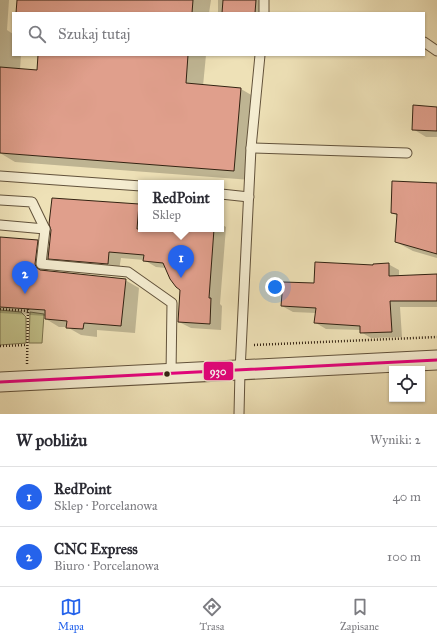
<!DOCTYPE html>
<html lang="pl">
<meta charset="utf-8">
<style>
body{margin:0;font-family:"IM FELL Great Primer",serif;background:#f7f7f7;color:#2b2b33}
.controls{position:absolute;right:12px;bottom:12px;display:grid;overflow:hidden;border-radius:0px;box-shadow:0 1px 3px #0004}
.controls button{width:36px;height:36px;display:grid;place-items:center;padding:0;border:0;border-bottom:1px solid #e1e1e2;background:#fff;color:#2b2b33;font:20px sans-serif}
.you{position:absolute;left:275px;top:287px;width:14px;height:14px;margin:-10px;border:3px solid #fff;border-radius:50%;background:#1a73e8;box-shadow:0 0 0 6px #1a73e833}
.badge{display:grid;place-items:center;width:26px;height:26px;border-radius:50%;background:#2563eb;color:#fff;font-size:13px;font-weight:700}
.pin{position:absolute;translate:-50% -33px;filter:drop-shadow(0 1px 2px #0008)}
.pin::after{content:'';position:absolute;top:21px;width:14px;height:12px;background:inherit;clip-path:polygon(0 0,100% 0,50% 100%)}
.popup{position:absolute;left:138px;top:180px;width:86px;height:52px;box-sizing:border-box;display:grid;place-content:center;border-radius:0px;background:#fff;filter:drop-shadow(0 1px 3px #0005);font-size:13px;white-space:nowrap;color:#7c7c81}
.popup b{font-size:15px;color:#2b2b33}
.popup::after{content:'';position:absolute;left:50%;top:100%;margin-left:-8px;border:8px solid transparent;border-top-color:#fff}
.list{margin:0;padding:0;list-style:none}
h2{display:flex;justify-content:space-between;align-items:center;height:52px;margin:0;padding:0 16px;font-size:17px}
h2 small{font-size:13px;font-weight:400;color:#7c7c81}
.list li{display:grid;grid-template-columns:26px 1fr auto;gap:12px;align-items:center;box-sizing:border-box;height:60px;padding:0 16px;border-top:1px solid #e1e1e2}
.list b{display:block;font-size:15px;white-space:nowrap}
.list p{margin:0;font-size:13px;white-space:nowrap;color:#7c7c81}
.list em{font-size:13px;font-style:normal;color:#7c7c81}
.icon{flex:none;width:22px;height:22px;fill:none;stroke:currentColor;stroke-width:2;stroke-linecap:round;stroke-linejoin:round}
.map{position:relative;flex:none;width:437px;height:414px;overflow:hidden}
.search{position:absolute;background:#fff;box-shadow:0 1px 3px #0004;left:12px;right:12px;top:12px;height:44px;display:flex;align-items:center;gap:10px;box-sizing:border-box;padding:0 14px;border-radius:0px;color:#7c7c81;font-size:15px}
.sheet{height:172px;background:#fff}
nav{display:flex;justify-content:space-around;align-items:center;box-sizing:border-box;height:56px;border-top:1px solid #e1e1e2;background:#fff;font-size:11px;color:#7c7c81}
nav a{display:grid;justify-items:center;gap:2px}
nav .on{color:#2563eb}
.map>svg:first-child{display:block}
</style>
<div class="map">
<svg width="437" height="414" viewBox="0 0 437 414">
<rect width="100%" height="100%" fill="#eee1b7"/>
<filter id="stains"><feTurbulence type="fractalNoise" baseFrequency=".005" numOctaves="4"/><feColorMatrix values="0 0 0 0 .2 0 0 0 0 .09 0 0 0 0 .02 0 0 0 .5 -.17"/></filter>
<radialGradient id="worn" r=".72"><stop offset=".6" stop-color="#630" stop-opacity="0"/><stop offset="1" stop-color="#630" stop-opacity=".3"/></radialGradient>
<!-- green -->
<g fill="#c1c089" stroke="#7a724e">
<polygon points="0,310 21,312 26,317 26,343 0,345"/>
<polygon points="30,312 44,314 42,343 29,343"/>
</g>
<!-- shadow -->
<g fill="#0003">
<polygon points="0,0 9,0 7,30 13,34 13,55 21,55 20,70 38,71 39,55 206,55 203,86 241,89 258,99 251,180 15,162 0,153"/>
<polygon points="18,0 211,0 209,13 17,13"/>
<polygon points="218,0 269,0 268,13 218,13"/>
<polygon points="437,108 437,137 426,137 413,129"/>
<polygon points="437,184 437,258 413,251 396,242 398,216 392,213"/>
<polygon points="139,205 141,207 141,229 221,229 221,224 226,227 220,304 222,306 221,330 191,328 179,322 182,290 166,268 156,267 144,260 121,258 119,270 60,265 50,259 48,271 125,280 139,288 135,333 97,330 97,337 81,335 67,327 59,327 46,319 46,316 0,313 0,238 37,241 50,248"/>
<polygon points="388,264 399,270 399,276 437,275 437,307 400,307 402,337 371,338 361,332 361,330 326,329 316,323 316,313 293,312 282,306 315,284 374,266"/>
</g>
<!-- building -->
<g fill="#e09f8c" stroke="#332312">
<polygon points="17,0 193,0 192,13 16,13"/>
<polygon points="223,0 256,0 255,13 222,13"/>
<polygon points="38,55 188,55 186,83 241,88 234,171 0,153 0,67 37,70"/>
<polygon points="413,105 437,107 437,131 412,130"/>
<polygon points="392,181 437,183 437,254 395,242 397,214 391,213"/>
<polygon points="52,198 139,204 137,229 214,229 209,298 211,298 210,324 178,322 180,290 176,287 170,279 163,263 143,261 144,255 109,252 108,264 48,259 51,230 49,224"/>
<polygon points="0,237 38,240 35,264 36,267 40,270 126,279 121,326 84,323 83,329 66,328 67,321 45,319 45,310 0,307"/>
<polygon points="315,262 373,265 373,264 389,263 389,276 437,274 437,301 390,301 392,332 360,333 360,326 314,323 316,308 281,306 283,282 314,283"/>
</g>
<g fill="none" stroke-linecap="round" stroke-linejoin="round">
<defs>
<g id="service">
<polyline points="264,13 264,0"/>
<polyline points="424,42 437,51"/>
<polyline points="251,148 407,153"/>
<polyline points="0,176 141,186"/>
<polyline points="221,194 249,197"/>
<polyline points="0,200 32,202 45,229 41,264 128,272 172,303 171,374"/>
<polyline points="0,225 45,229"/>
<polyline points="239,414 240,371 251,148 260,55"/>
</g>
<polyline id="minor" points="0,382 437,360"/>
</defs>
<!-- service casing -->
<use href="#service" stroke="#62523b" stroke-width="11"/>
<!-- minor casing -->
<use href="#minor" stroke="#62523b" stroke-width="21"/>
<!-- path -->
<g stroke="#332312" stroke-width="2.5" stroke-dasharray="1 2" stroke-linecap="butt">
<polyline points="0,309 28,311"/>
<polyline points="254,345 437,337"/>
<polyline points="0,346 27,345"/>
<polyline points="27,364 28,309"/>
</g>
<!-- service -->
<use href="#service" stroke="#f4ecd0" stroke-width="9"/>
<!-- minor -->
<use href="#minor" stroke="#f4ecd0" stroke-width="19"/>
<defs>
<polyline id="bus-1" points="0,382 437,360"/>
</defs>
<!-- bus-1 casing -->
<use href="#bus-1" stroke="#f4ecd0" stroke-width="6"/>
<!-- bus-1 -->
<use href="#bus-1" stroke="#e5007d" stroke-width="3"/>
</g>
<!-- markers -->
<circle fill="#332312" stroke="#f4ecd0" stroke-width="1.5" cx="167" cy="374" r="3.5"/>
<rect stroke="#f4ecd0" stroke-width="1.5" x="203" y="361" width="31" height="20" rx="4" fill="#e5007d"/>
<g font-size="11" text-anchor="middle" font-weight="bold" fill="#fff">
<text x="218" y="375">930</text>
</g>
<rect width="100%" height="100%" filter="url(#stains)"/>
<rect width="100%" height="100%" fill="url(#worn)"/>
</svg>
<div class="controls">
<button><svg class="icon" aria-label="locate" viewBox="0 0 24 24"><circle cx="12" cy="12" r="6"/><path d="M12 2v4M12 18v4M2 12h4M18 12h4"/></svg></button>
</div>
<div class="you"></div>
<div class="pin badge" style="left:181px;top:278px">1</div>
<div class="popup"><b>RedPoint</b>Sklep</div>
<div class="pin badge" style="left:25px;top:294px">2</div>
<div class="search"><svg class="icon" aria-label="search" viewBox="0 0 24 24"><circle cx="10" cy="10" r="6"/><path d="M15 15l6 6"/></svg>Szukaj tutaj</div>
</div>
<section class="sheet">
<h2>W pobliżu<small>Wyniki: 2</small></h2>
<ul class="list">
<li><span class="badge">1</span><div><b>RedPoint</b><p>Sklep · Porcelanowa</p></div><em>40 m</em></li>
<li><span class="badge">2</span><div><b>CNC Express</b><p>Biuro · Porcelanowa</p></div><em>100 m</em></li>
</ul>
</section>
<nav>
<a class="on"><svg class="icon" aria-label="map" viewBox="0 0 24 24"><path d="M3 6l6-2 6 2 6-2v14l-6 2-6-2-6 2zM9 4v14M15 6v14"/></svg>Mapa</a>
<a><svg class="icon" aria-label="directions" viewBox="0 0 24 24"><path d="M12 3l9 9-9 9-9-9zM9 14v-3h6M13 9l2 2-2 2"/></svg>Trasa</a>
<a><svg class="icon" aria-label="saved" viewBox="0 0 24 24"><path d="M7 4h10v16l-5-4-5 4z"/></svg>Zapisane</a>
</nav>
